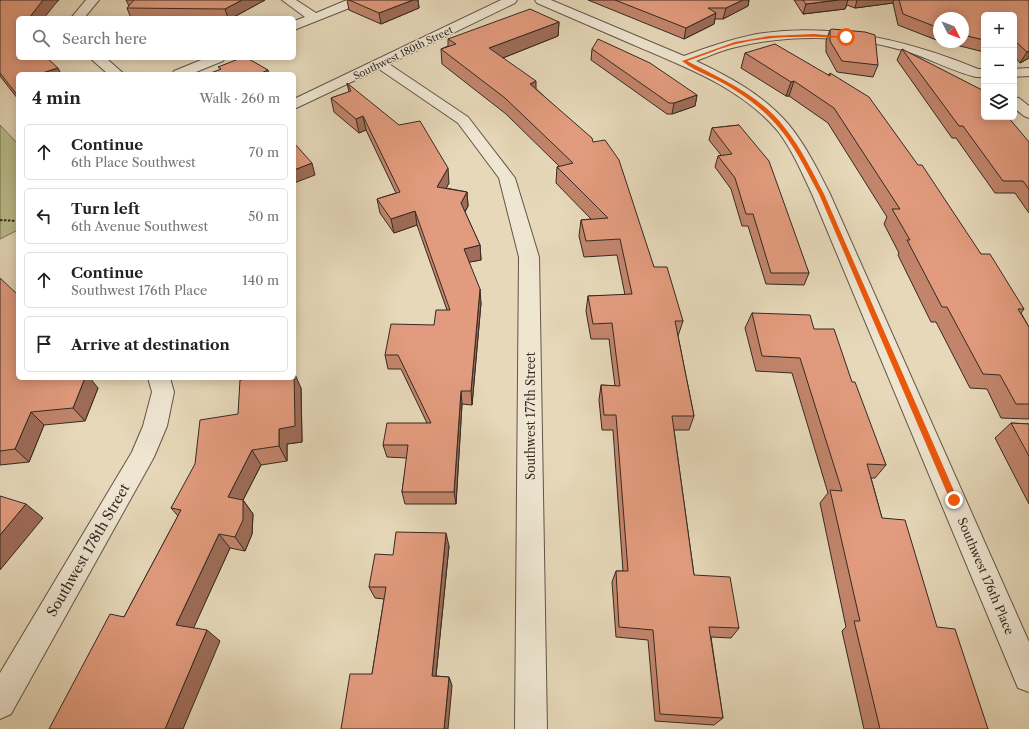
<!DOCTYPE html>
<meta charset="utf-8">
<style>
body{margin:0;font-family:"Libre Caslon Text",serif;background:#f6f6f6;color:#222}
.controls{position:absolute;right:12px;top:12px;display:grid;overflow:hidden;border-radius:6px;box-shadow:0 2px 10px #0003}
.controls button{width:36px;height:36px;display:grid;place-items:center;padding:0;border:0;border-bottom:1px solid #e0e0e0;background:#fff;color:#222;font:20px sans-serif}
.compass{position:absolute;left:933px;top:12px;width:36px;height:36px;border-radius:50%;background:#fff;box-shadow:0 2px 10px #0003;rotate:132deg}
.stop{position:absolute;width:12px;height:12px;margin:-9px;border:3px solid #ea580c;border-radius:50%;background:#fff}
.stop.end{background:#ea580c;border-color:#fff;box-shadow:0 1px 4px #0008}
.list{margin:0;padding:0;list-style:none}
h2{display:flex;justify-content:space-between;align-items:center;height:52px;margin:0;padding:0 16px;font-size:17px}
h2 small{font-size:13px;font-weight:400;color:#767676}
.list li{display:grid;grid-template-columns:26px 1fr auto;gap:12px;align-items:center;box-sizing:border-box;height:56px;margin:0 8px 8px;padding:0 8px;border:1px solid #e0e0e0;border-radius:6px}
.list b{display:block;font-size:15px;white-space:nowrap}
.list p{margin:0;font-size:13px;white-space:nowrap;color:#767676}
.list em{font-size:13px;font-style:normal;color:#767676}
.icon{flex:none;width:22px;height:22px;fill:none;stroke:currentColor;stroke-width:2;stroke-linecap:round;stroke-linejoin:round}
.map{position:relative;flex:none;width:1029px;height:729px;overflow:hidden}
.search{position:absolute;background:#fff;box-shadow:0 2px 10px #0003;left:16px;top:16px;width:280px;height:44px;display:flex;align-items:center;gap:10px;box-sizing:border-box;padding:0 14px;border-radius:6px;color:#767676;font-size:15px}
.panel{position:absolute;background:#fff;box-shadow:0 2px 10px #0003;left:16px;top:72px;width:280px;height:308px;border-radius:6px}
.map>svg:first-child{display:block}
</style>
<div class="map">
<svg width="1029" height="729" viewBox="0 0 1029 729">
<rect width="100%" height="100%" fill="#e6d8b9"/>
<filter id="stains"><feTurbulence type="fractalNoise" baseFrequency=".005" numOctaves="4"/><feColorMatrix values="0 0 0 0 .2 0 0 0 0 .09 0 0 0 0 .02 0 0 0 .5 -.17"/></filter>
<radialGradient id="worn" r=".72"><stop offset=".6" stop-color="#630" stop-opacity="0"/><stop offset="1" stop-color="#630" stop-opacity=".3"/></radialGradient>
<!-- green -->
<polygon fill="#bbbd8b" stroke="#787356" points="0,125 18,144 18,230 0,239"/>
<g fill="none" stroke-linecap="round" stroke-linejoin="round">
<defs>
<g id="minor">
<polygon points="86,0 99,0 84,18 71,18"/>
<polygon points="282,0 296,0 316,13 347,0 364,0 362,3 294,30 294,21 305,17"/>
<polygon points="501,0 517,0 515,3 389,64 468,117 515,178 539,257 547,729 515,729 519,257 499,178 458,123 379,69 294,109 294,99"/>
<path d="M535,0H551L684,56C708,47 732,39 757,34C833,22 908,40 978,69H984V77H976C951,71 927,57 902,50C849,35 788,34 736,47C722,50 709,56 696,61C730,77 765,96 789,125C806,146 818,170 830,194L1029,642V692L1018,688L812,194C802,173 792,149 777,130C740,87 685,67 634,45C602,31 569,17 537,3Z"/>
<polygon points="90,58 106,58 124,74 108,74"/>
<polygon points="206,58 225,58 223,61 191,74 172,74 174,71"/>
<polygon points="1029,68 1029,76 1014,77 1014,69"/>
<polygon points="1014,97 1019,98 1029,106 1029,118 1024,116 1014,108"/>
<polygon points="148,378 170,378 174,392 167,426 154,457 11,714 0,719 0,673 132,452 143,426 152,392"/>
</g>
</defs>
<!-- minor casing -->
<use href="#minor" stroke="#615548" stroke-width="2"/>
<!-- path -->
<polyline stroke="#352922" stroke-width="2" stroke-dasharray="2.5 1.5" stroke-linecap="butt" points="0,220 18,221"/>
<!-- minor -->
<use href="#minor" fill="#efe6d2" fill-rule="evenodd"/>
</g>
<!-- wall -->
<g fill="#c2856c" stroke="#352922">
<polygon points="0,0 56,3 18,18 18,99 0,76"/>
<polygon points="126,0 265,0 232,18 131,18 127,8 129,6"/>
<polygon points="347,0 418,0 419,8 381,24 349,10"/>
<polygon points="588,0 749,0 748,6 723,19 715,19 714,24 684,39"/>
<polygon points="794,0 1029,0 1029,58 1020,63 1014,56 1014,15 984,15 984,52 944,42 963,42 963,18 939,18 939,41 898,25 893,3 855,8 847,5 845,9 803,14"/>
<polygon points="559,22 558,36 503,58 593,142 654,267 683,321 678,336 694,416 689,430 674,430 694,575 739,628 731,638 711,637 723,718 714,725 655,721 648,640 616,637 612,582 616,571 623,571 613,430 602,430 599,400 601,385 615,386 609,339 591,339 586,311 588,296 625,295 617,255 584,257 579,236 581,220 591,219 556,183 557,167 559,166 506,114 442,64 441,49 448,46 448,39"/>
<polygon points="830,30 878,65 873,77 837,72 826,52 826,41"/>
<polygon points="592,49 697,95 695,106 672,114 667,114 591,60"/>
<polygon points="902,49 1029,142 1029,213 1015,193 995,193 956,138 952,138 897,60"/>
<polygon points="745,53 829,75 830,73 981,254 1024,309 1021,313 1029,327 1029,419 1001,418 987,389 970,388 936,322 931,322 898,255 899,253 884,224 887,217 828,123 789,96 786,96 741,68"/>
<polygon points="347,83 449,183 446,188 467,192 468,206 465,212 480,245 481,260 469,262 481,303 472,405 462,404 456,504 405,504 402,492 407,458 387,457 383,445 427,423 401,369 388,369 385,355 434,325 447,310 417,225 394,233 380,213 377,199 396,193 366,130 359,133 334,112 331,98 349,92"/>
<polygon points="739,125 809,273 804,285 766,284 748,226 742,226 731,189 715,167 718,156 721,155 709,140 712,128"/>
<polygon points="0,278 18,378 98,388 85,421 44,425 29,462 0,465"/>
<polygon points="752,313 814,329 852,382 886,465 875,478 871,478 882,518 988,729 864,729 842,631 846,627 820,503 828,493 792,373 756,371 745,328"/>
<polygon points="301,388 302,442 287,444 287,461 261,465 243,500 253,514 252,534 245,551 230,548 193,628 220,641 124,617 178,516 171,508 238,414"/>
<polygon points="1011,423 1029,424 1029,504 995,438"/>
<polygon points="449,546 436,676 449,677 452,686 372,674 384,599 375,598 369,587 393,555"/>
</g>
<!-- shaded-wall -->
<g fill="#9e6c58" stroke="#352922">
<polygon points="43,0 59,0 56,3 44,18 29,18"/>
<polygon points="242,0 265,0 232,18 228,18 225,9"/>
<polygon points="413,0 418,0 419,8 381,24 379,13"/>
<polygon points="743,0 749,0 748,6 723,19 726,8"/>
<polygon points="838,0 848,0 845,9 803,14 806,4"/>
<polygon points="857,0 894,0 893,3 855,8"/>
<polygon points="716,13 714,24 684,39 686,28"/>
<polygon points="559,22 558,36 490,63 489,48"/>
<polygon points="1029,51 1029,58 1020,63 1027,52"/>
<polygon points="58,68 61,74 39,74"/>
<polygon points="268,70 269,74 259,74"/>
<polygon points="536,81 536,97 530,84"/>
<polygon points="794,81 789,96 786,96 791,82"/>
<polygon points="697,95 695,106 672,114 674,103"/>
<polygon points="363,116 366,130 359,133 356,119"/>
<polygon points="312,163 315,175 294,183 294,170"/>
<polygon points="448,168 449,183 439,201 437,187"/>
<polygon points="467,192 468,206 462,217 461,203"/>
<polygon points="415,211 417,225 394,233 391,219"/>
<polygon points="480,245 481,260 465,263 464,249"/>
<polygon points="480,289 481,303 472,405 471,391"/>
<polygon points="294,372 301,388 302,442 287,444 287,461 279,446 279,429"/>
<polygon points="85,378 90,378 98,388 85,421 73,408"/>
<polygon points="461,391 462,404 456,504 454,492"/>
<polygon points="31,412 44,425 29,462 15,449"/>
<polygon points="252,450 261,465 243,500 253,514 252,534 245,551 235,537 228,497"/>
<polygon points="26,504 43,518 0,570 0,535"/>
<polygon points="446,533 449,546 435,685 432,676"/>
<polygon points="219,534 230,548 190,636 176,625"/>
<polygon points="207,630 220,641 183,729 165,729"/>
<polygon points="449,677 452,686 448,729 444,729"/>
</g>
<!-- building -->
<g fill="#e29b7e" stroke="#352922">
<polygon points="0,0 43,0 29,18 18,18 18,58 47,58 58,68 39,74 18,74 18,96 0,73"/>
<polygon points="134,0 242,0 225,9 127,8"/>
<polygon points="349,0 413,0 379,13"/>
<polygon points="615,0 743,0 726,8 708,8 716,13 686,28"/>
<polygon points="803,0 838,0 806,4"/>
<polygon points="899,0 1029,0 1029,51 1027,52 1014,40 1014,15 984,15 984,40 963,35 963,18 939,18 939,28 903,14"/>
<polygon points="530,9 559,22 489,48 536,81 530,84 592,138 593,142 605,140 619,160 654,267 667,267 683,321 675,321 694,416 672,416 694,575 730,577 739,628 709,627 723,718 660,714 653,630 619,627 616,571 628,571 616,415 604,415 601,385 620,386 612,323 593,324 588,296 632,294 620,239 586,241 581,220 608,218 557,167 573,163 505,98 441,49 456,44 448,39"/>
<polygon points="832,29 865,32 875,35 878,65 842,61 830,41 830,30"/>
<polygon points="598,39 650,63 697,95 674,103 669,103 592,49"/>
<polygon points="775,44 830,76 830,73 869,97 918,165 922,165 981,254 990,254 1024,309 1018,309 1029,327 1029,404 1016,404 1000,375 983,374 947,307 942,307 907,240 910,240 892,209 900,209 834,108 794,81 791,82 745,53"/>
<polygon points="902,49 984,91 984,117 1008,117 1029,142 1029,189 1023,181 1003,181 963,126 959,126"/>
<polygon points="241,58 247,58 268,70 259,74 208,74 221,69 218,67"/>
<polygon points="347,83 399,125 420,121 448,168 437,187 467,192 461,203 480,245 464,249 480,289 471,391 461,391 454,492 402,492 408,445 383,445 387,423 431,423 398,355 385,355 391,324 434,325 436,310 450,310 415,211 391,219 377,199 400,192 363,116 356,119 331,98 351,91"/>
<polygon points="739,125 769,161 809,273 771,273 753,214 746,214 735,178 718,156 732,154 712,128"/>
<polygon points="294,143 312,163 294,170"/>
<polygon points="0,278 18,295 18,378 85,378 73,408 31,412 15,449 0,451"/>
<polygon points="752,313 810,315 814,329 834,329 852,382 855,382 886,465 867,464 882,518 905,520 937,627 955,629 988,729 880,729 854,621 860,621 830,490 842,491 800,358 762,356"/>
<polygon points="294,372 295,426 279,429 279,446 252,450 228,497 243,500 243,520 235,537 219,534 176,625 207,630 165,729 49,729 110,614 124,617 181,510 171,508 195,464 200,420 238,414 240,380 252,378 294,378"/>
<polygon points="1011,423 1029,424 1029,456"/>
<polygon points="0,496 26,504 0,535"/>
<polygon points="396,532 446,533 432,676 449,677 444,729 341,729 350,674 372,674 386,587 369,587 375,554 393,555"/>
</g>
<!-- route -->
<path fill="#ea580c" d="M814,34L848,37L846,38C810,36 772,35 736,44C720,48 703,56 687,61C722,79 761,96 785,128C801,148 812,171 824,194L958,500L954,503L950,500L819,194C794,146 780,118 733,89C717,78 697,73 682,61L735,42L769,36Z"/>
<g text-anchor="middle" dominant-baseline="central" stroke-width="3" stroke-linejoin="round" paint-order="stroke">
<!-- far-street labels -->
<g font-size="10" fill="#352922" stroke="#efe6d2">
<text transform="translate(403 53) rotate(-26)">Southwest 180th Street</text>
</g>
<!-- street labels -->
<g font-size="12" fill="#352922" stroke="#efe6d2">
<text transform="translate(530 416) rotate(-90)">Southwest 177th Street</text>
<text transform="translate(986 576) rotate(67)">Southwest 176th Place</text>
</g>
<!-- near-street labels -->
<g font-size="14" fill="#352922" stroke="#efe6d2">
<text transform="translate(88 550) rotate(-60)">Southwest 178th Street</text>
</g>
</g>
<rect width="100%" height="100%" filter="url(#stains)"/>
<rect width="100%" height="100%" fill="url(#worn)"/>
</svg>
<div class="controls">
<button>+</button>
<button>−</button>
<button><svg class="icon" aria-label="layers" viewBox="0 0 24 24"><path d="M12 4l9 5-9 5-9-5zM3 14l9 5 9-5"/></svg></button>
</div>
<svg class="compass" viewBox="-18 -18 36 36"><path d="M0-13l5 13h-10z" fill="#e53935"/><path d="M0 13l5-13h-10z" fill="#767676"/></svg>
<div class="stop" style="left:846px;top:37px"></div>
<div class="stop end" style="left:954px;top:500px"></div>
<div class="search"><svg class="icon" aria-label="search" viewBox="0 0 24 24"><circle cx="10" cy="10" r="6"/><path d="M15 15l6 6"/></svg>Search here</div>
<section class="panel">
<h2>4 min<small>Walk · 260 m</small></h2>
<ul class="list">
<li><svg class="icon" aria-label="ahead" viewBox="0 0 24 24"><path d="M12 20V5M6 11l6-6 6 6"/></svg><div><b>Continue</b><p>6th Place Southwest</p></div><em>70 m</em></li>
<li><svg class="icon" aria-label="left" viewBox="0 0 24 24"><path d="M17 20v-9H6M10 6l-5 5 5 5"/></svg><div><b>Turn left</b><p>6th Avenue Southwest</p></div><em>50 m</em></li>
<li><svg class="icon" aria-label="ahead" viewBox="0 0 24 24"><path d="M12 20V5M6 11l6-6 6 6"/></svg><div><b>Continue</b><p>Southwest 176th Place</p></div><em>140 m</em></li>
<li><svg class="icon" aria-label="arrive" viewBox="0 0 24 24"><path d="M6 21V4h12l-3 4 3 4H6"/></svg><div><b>Arrive at destination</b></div></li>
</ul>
</section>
</div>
